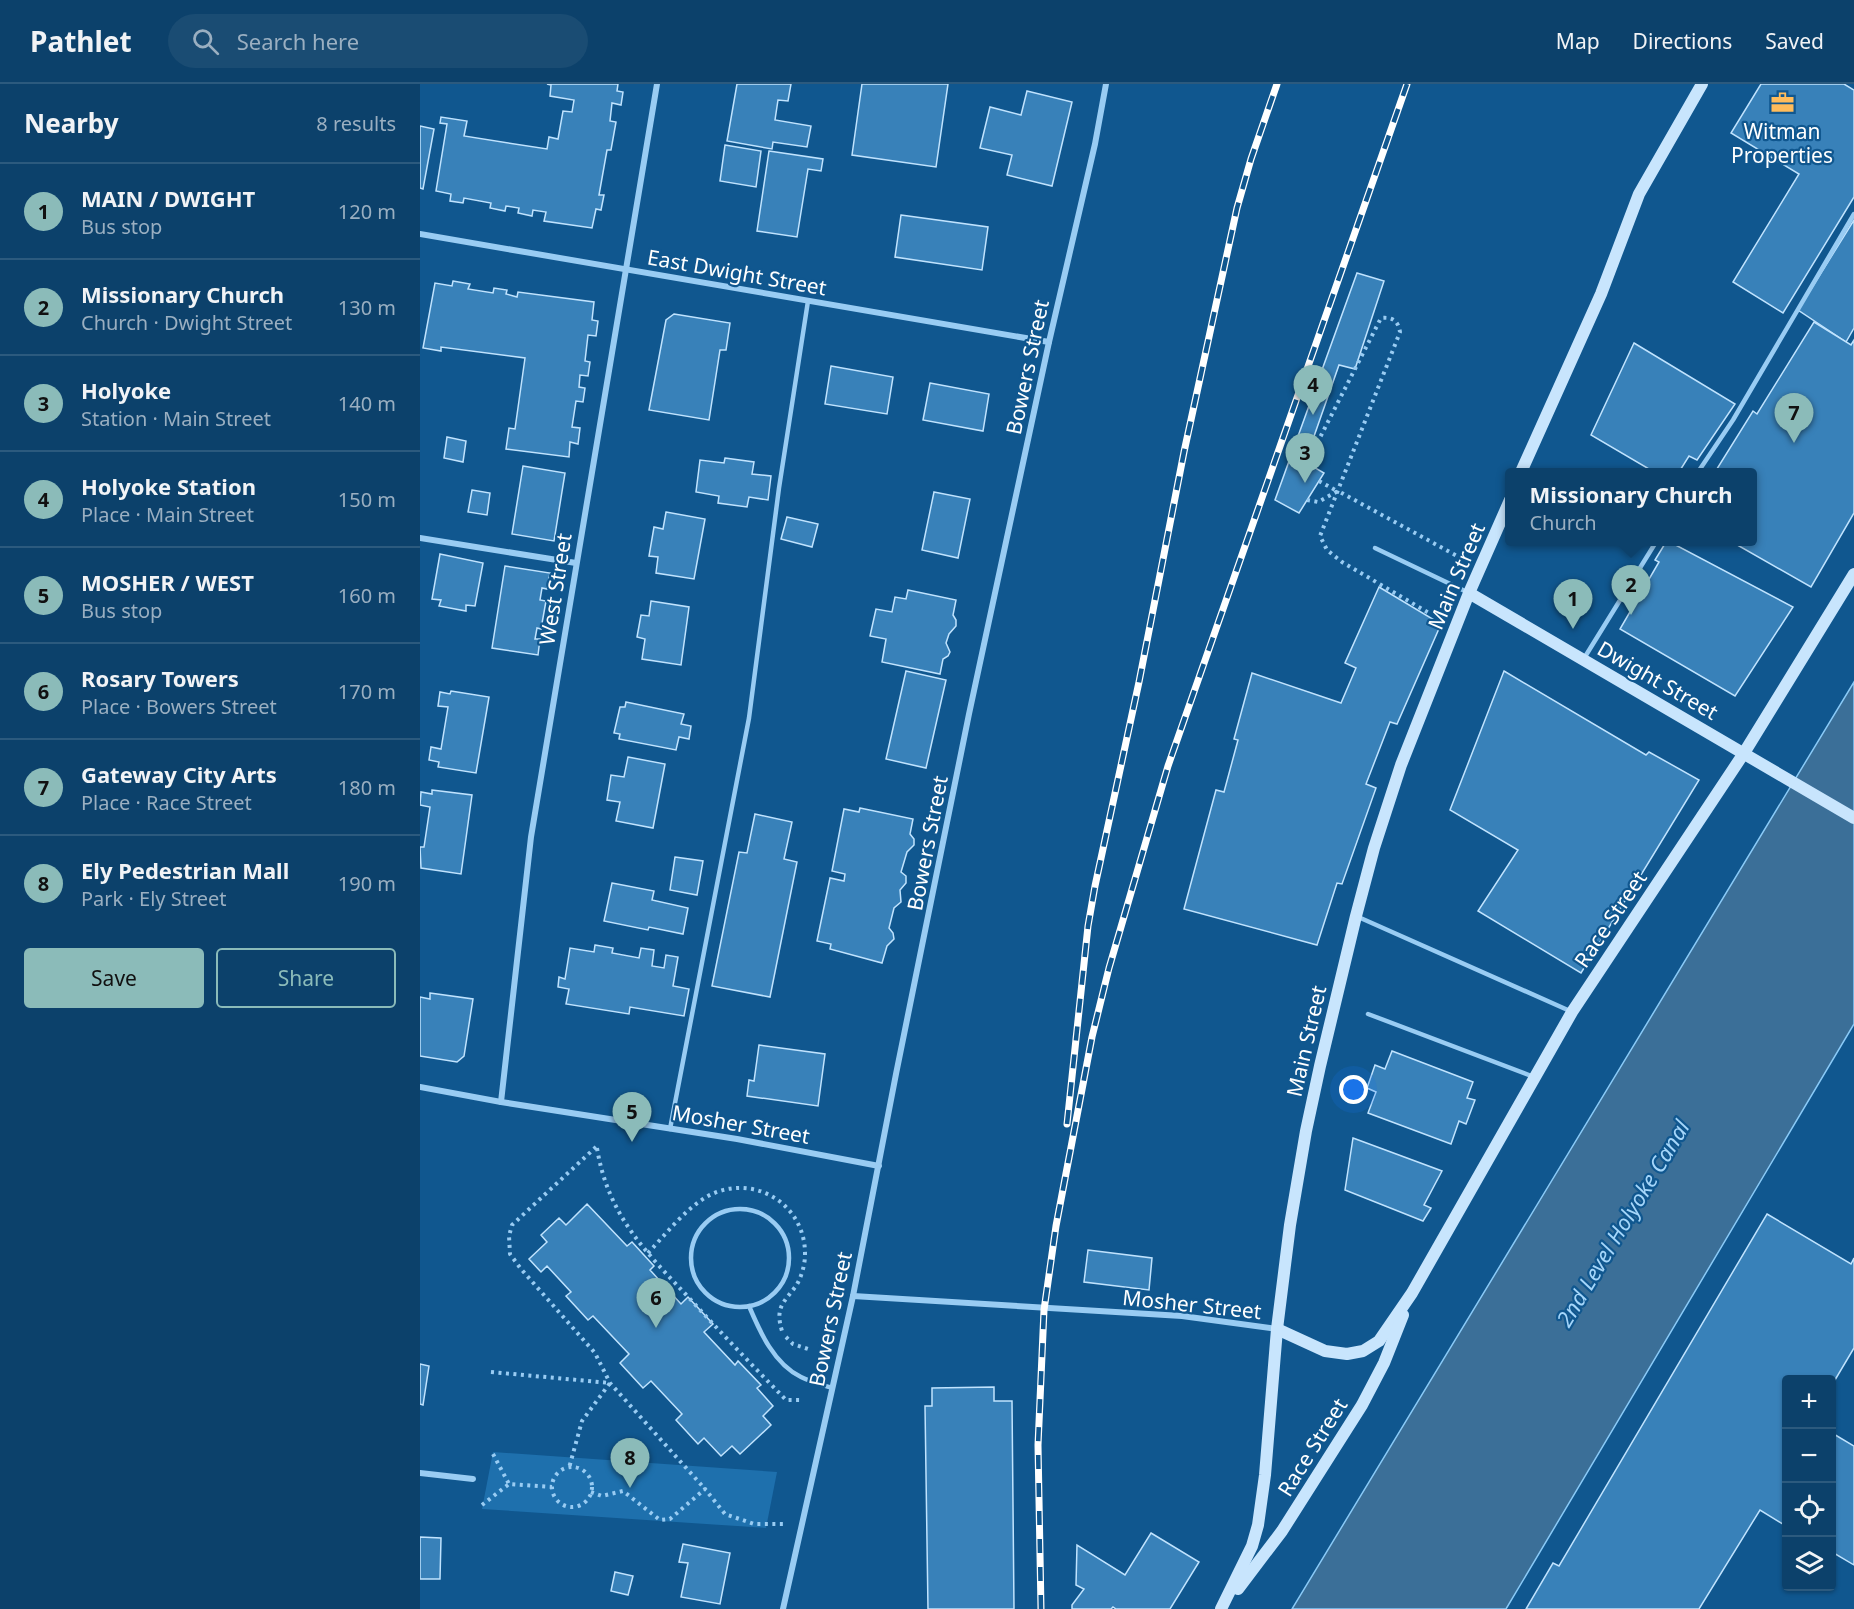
<!DOCTYPE html>
<meta charset="utf-8">
<style>
body{margin:0;font-family:"Noto Sans",sans-serif;background:#1a4c73;color:#f1f3f6}
.controls{position:absolute;right:18px;bottom:18px;display:grid;overflow:hidden;border-radius:6px;box-shadow:0 2px 4px #0004}
.controls button{width:54px;height:54px;display:grid;place-items:center;padding:0;border:0;border-bottom:2px solid #2c5a7e;background:#0c416b;color:#f1f3f6;font:30px sans-serif}
.you{position:absolute;left:934px;top:1006px;width:21px;height:21px;margin:-15px;border:4px solid #fff;border-radius:50%;background:#1a73e8;box-shadow:0 0 0 9px #1a73e833}
.badge{display:grid;place-items:center;width:39px;height:39px;border-radius:50%;background:#8bbbb9;color:#111;font-size:20px;font-weight:700}
.pin{position:absolute;translate:-50% -50px;filter:drop-shadow(0 2px 3px #0008)}
.pin::after{content:'';position:absolute;top:32px;width:21px;height:18px;background:inherit;clip-path:polygon(0 0,100% 0,50% 100%)}
.popup{position:absolute;left:1085px;top:384px;width:252px;height:78px;box-sizing:border-box;display:grid;place-content:center;border-radius:6px;background:#0c416b;filter:drop-shadow(0 2px 4px #0005);font-size:20px;white-space:nowrap;color:#9aafc1}
.popup b{font-size:22px;color:#f1f3f6}
.popup::after{content:'';position:absolute;left:50%;top:100%;margin-left:-12px;border:12px solid transparent;border-top-color:#0c416b}
.list{margin:0;padding:0;list-style:none}
h2{display:flex;justify-content:space-between;align-items:center;height:78px;margin:0;padding:0 24px;font-size:26px}
h2 small{font-size:20px;font-weight:400;color:#9aafc1}
.list li{display:grid;grid-template-columns:39px 1fr auto;gap:18px;align-items:center;box-sizing:border-box;height:96px;padding:0 24px;border-top:2px solid #2c5a7e}
.list b{display:block;font-size:22px;white-space:nowrap}
.list p{margin:0;font-size:20px;white-space:nowrap;color:#9aafc1}
.list em{font-size:20px;font-style:normal;color:#9aafc1}
.actions{display:flex;gap:12px;padding:18px 24px}
.actions a{flex:1;padding:14px 0;border:2px solid #8bbbb9;border-radius:6px;text-align:center;font-size:21px;color:#8bbbb9}
.actions .main{background:#8bbbb9;color:#111}
.icon{flex:none;width:33px;height:33px;fill:none;stroke:currentColor;stroke-width:2;stroke-linecap:round;stroke-linejoin:round}
.map{position:relative;flex:none;width:1434px;height:1525px;overflow:hidden}
header{display:flex;align-items:center;gap:36px;box-sizing:border-box;height:84px;padding:0 30px;background:#0c416b;border-bottom:2px solid #2c5a7e}
header strong{font-size:28px}
nav{display:flex;gap:33px;margin-inline-start:auto;font-size:21px}
.search{width:420px;height:54px;background:#1a4c73;display:flex;align-items:center;gap:15px;box-sizing:border-box;padding:0 21px;border-radius:33px;color:#9aafc1;font-size:22px}
main{display:flex}
aside{flex:1;background:#0c416b}
.map>svg:first-child{display:block}
</style>
<header>
<strong>Pathlet</strong>
<div class="search"><svg class="icon" aria-label="search" viewBox="0 0 24 24"><circle cx="10" cy="10" r="6"/><path d="M15 15l6 6"/></svg>Search here</div>
<nav><a>Map</a><a>Directions</a><a>Saved</a></nav>
</header>
<main>
<aside>
<h2>Nearby<small>8 results</small></h2>
<ul class="list">
<li><span class="badge">1</span><div><b>MAIN / DWIGHT</b><p>Bus stop</p></div><em>120 m</em></li>
<li><span class="badge">2</span><div><b>Missionary Church</b><p>Church · Dwight Street</p></div><em>130 m</em></li>
<li><span class="badge">3</span><div><b>Holyoke</b><p>Station · Main Street</p></div><em>140 m</em></li>
<li><span class="badge">4</span><div><b>Holyoke Station</b><p>Place · Main Street</p></div><em>150 m</em></li>
<li><span class="badge">5</span><div><b>MOSHER / WEST</b><p>Bus stop</p></div><em>160 m</em></li>
<li><span class="badge">6</span><div><b>Rosary Towers</b><p>Place · Bowers Street</p></div><em>170 m</em></li>
<li><span class="badge">7</span><div><b>Gateway City Arts</b><p>Place · Race Street</p></div><em>180 m</em></li>
<li><span class="badge">8</span><div><b>Ely Pedestrian Mall</b><p>Park · Ely Street</p></div><em>190 m</em></li>
</ul>
<div class="actions"><a class="main">Save</a><a>Share</a></div>
</aside>
<div class="map">
<svg width="1434" height="1525" viewBox="0 0 1434 1525">
<rect width="100%" height="100%" fill="#10578f"/>
<!-- green -->
<polygon fill="#1e70ad" points="73,1368 357,1388 346,1444 62,1425"/>
<!-- water -->
<polygon fill="#3b6f98" stroke="#8acaf7" stroke-width="1.5" points="1434,598 1434,940 1086,1525 872,1525"/>
<!-- building -->
<g fill="#3881b9" stroke="#c0e3fe" stroke-width="1.5">
<polygon points="127,0 198,0 197,7 203,8 201,21 192,19 190,37 196,38 191,66 187,66 179,111 184,111 181,126 176,125 172,144 124,137 126,128 113,126 112,132 98,129 99,124 86,122 85,127 70,124 71,119 44,114 43,119 30,117 31,110 16,107 27,40 20,39 21,33 47,37 44,52 127,65 129,53 138,55 143,27 152,28 154,16 130,12 131,1"/>
<polygon points="317,0 371,0 368,17 358,16 355,36 391,42 387,63 353,58 352,65 307,57"/>
<polygon points="442,0 528,0 516,83 432,71"/>
<polygon points="1341,0 1424,0 1434,6 1434,113 1363,229 1313,198 1379,90 1311,49"/>
<polygon points="607,7 652,18 632,102 587,91 592,71 560,64 570,23 601,31"/>
<polygon points="0,42 14,45 3,105 0,104"/>
<polygon points="305,61 341,67 336,103 300,97"/>
<polygon points="349,67 403,75 401,87 388,85 377,153 337,147"/>
<polygon points="481,131 568,143 562,186 475,173"/>
<polygon points="1434,136 1434,244 1426,258 1378,226"/>
<polygon points="937,189 964,197 935,285 919,281 885,378 904,389 879,429 855,416"/>
<polygon points="33,197 50,200 48,205 73,209 74,204 87,206 86,210 97,213 98,208 174,218 172,236 178,237 176,252 168,251 165,277 170,278 168,292 160,291 159,303 165,304 163,318 156,317 152,343 160,344 158,360 150,358 149,373 86,365 89,344 95,345 105,274 21,263 21,267 3,264 15,199 32,202"/>
<polygon points="254,230 310,239 306,266 300,266 289,336 229,326 246,236"/>
<polygon points="1394,238 1431,261 1434,256 1434,429 1391,503 1312,458 1332,458 1332,388 1295,388 1333,327 1337,330"/>
<polygon points="1214,259 1315,320 1277,376 1269,372 1259,388 1234,388 1171,351"/>
<polygon points="411,282 473,293 467,330 405,320"/>
<polygon points="510,299 569,310 563,347 503,336"/>
<polygon points="27,353 46,357 43,378 24,374"/>
<polygon points="305,374 334,378 332,390 351,392 348,416 329,413 327,423 298,419 299,412 276,408 280,376 304,379"/>
<polygon points="103,382 145,389 134,457 92,450"/>
<polygon points="52,406 70,409 67,431 48,428"/>
<polygon points="514,408 550,415 538,474 502,466"/>
<polygon points="246,428 285,435 274,495 236,489 238,473 229,472 234,443 243,445"/>
<polygon points="367,433 398,440 392,463 361,455"/>
<polygon points="1246,458 1250,458 1373,523 1315,612 1200,545 1239,478 1235,476"/>
<polygon points="20,470 63,479 55,522 46,521 46,527 19,522 21,516 12,515"/>
<polygon points="85,482 130,489 127,505 122,504 120,516 126,517 121,545 117,544 115,555 120,555 118,571 72,564"/>
<polygon points="959,503 1021,540 977,640 970,638 946,700 956,704 922,800 917,799 897,861 764,825 796,706 804,708 818,656 814,655 832,589 921,619 936,584 925,579"/>
<polygon points="488,506 536,516 533,531 536,536 536,542 529,550 526,559 530,568 528,572 523,575 520,590 462,578 466,555 450,552 456,525 472,528 475,513 486,515"/>
<polygon points="231,517 269,523 261,581 222,575 225,555 217,553 221,531 229,532"/>
<polygon points="486,587 526,596 506,684 466,675"/>
<polygon points="1084,587 1226,671 1229,668 1279,696 1161,889 1058,827 1098,766 1030,726"/>
<polygon points="31,607 69,613 56,689 18,683 19,678 9,676 11,663 21,665 28,623 18,622 20,608 30,610"/>
<polygon points="206,618 264,630 261,640 271,642 269,655 259,653 256,666 199,655 200,650 194,649 200,623 205,623"/>
<polygon points="208,673 245,680 233,744 196,737 200,718 187,716 191,691 204,693"/>
<polygon points="12,706 52,711 41,790 1,784 0,763 4,763 10,723 0,721 1,708 12,710"/>
<polygon points="440,724 493,735 490,750 494,755 494,761 487,768 481,788 486,792 486,799 480,806 481,818 474,824 469,844 473,849 474,855 467,862 462,879 410,865 411,860 397,857 410,794 424,797 425,790 412,787 424,725 439,728"/>
<polygon points="335,730 372,738 364,775 377,778 350,913 292,902 319,768 327,769"/>
<polygon points="255,773 283,777 277,811 250,806"/>
<polygon points="192,799 234,807 232,816 268,824 263,850 229,843 228,846 184,837"/>
<polygon points="175,861 193,864 192,869 219,874 221,864 234,866 232,882 244,884 246,871 258,873 253,902 269,905 264,932 210,923 209,930 146,920 149,905 138,903 139,893 145,895 150,864 174,868"/>
<polygon points="10,909 53,915 44,972 37,978 0,972 0,913 10,915"/>
<polygon points="339,961 405,970 398,1022 327,1012 329,996 334,997"/>
<polygon points="972,967 1053,998 1047,1014 1055,1016 1046,1040 1039,1037 1031,1060 948,1029 956,1008 947,1004 955,981 965,985"/>
<polygon points="933,1054 1022,1087 1004,1121 1011,1124 1003,1137 925,1106"/>
<polygon points="167,1120 207,1162 212,1158 234,1182 230,1186 261,1220 268,1213 293,1240 284,1248 315,1281 318,1277 341,1301 337,1304 353,1322 343,1332 351,1341 320,1370 312,1362 301,1372 284,1354 278,1360 256,1336 262,1330 231,1297 223,1304 200,1279 209,1270 173,1232 168,1236 146,1212 151,1208 127,1182 121,1188 109,1175 127,1158 121,1151 139,1134 146,1141"/>
<polygon points="1347,1130 1431,1180 1434,1174 1434,1264 1412,1301 1412,1296 1366,1296 1366,1442 1340,1426 1279,1525 1106,1525 1133,1479 1139,1482"/>
<polygon points="668,1166 732,1174 729,1206 664,1198"/>
<polygon points="0,1280 9,1282 3,1321 0,1320"/>
<polygon points="574,1303 574,1317 592,1317 594,1525 508,1525 505,1322 512,1322 512,1304"/>
<polygon points="1412,1349 1434,1362 1434,1481 1412,1468"/>
<polygon points="731,1449 779,1478 750,1525 696,1525 693,1523 691,1525 652,1525 652,1521 664,1505 656,1501 657,1461 705,1491"/>
<polygon points="0,1453 21,1454 20,1495 0,1495"/>
<polygon points="263,1460 310,1469 300,1520 261,1513 268,1479 259,1478"/>
<polygon points="195,1488 213,1492 208,1511 191,1507"/>
</g>
<g fill="none" stroke-linecap="round" stroke-linejoin="round">
<!-- path -->
<g stroke="#99ccf3" stroke-width="4" stroke-dasharray="3 4.5" stroke-linecap="butt">
<path d="M887,379L961,234C972,233 978,236 980,248L900,452L907,466L922,478L1009,529"/>
<polyline points="899,397 917,407"/>
<polyline points="887,416 898,418 918,407 1039,473"/>
<polyline points="176,1063 92,1141 89,1152 90,1170 101,1185 175,1269 190,1299 285,1405"/>
<path d="M177,1064C188,1132 226,1168 271,1216C302,1250 334,1283 366,1316H381"/>
<path d="M228,1169C246,1150 265,1125 288,1112C333,1088 386,1120 385,1171C385,1181 381,1194 376,1202C363,1219 355,1224 362,1247"/>
<polyline points="366,1253 373,1260 391,1266"/>
<polyline points="71,1288 190,1299 162,1337 149,1384"/>
<polyline points="73,1370 89,1400"/>
<circle cx="152" cy="1403" r="20"/>
<polyline points="171,1408 182,1412 203,1407 240,1436 250,1435 285,1405 305,1430 334,1440 365,1440"/>
<polyline points="62,1421 89,1400 132,1403"/>
</g>
<!-- lane -->
<g stroke="#99ccf3" stroke-width="4.5">
<polyline points="1278,388 1313,336 1434,130"/>
<polyline points="955,464 1047,508"/>
<polyline points="1163,576 1236,458"/>
<polyline points="936,832 1150,927"/>
<polyline points="948,930 1114,993"/>
<polyline points="250,1045 329,634 359,404 388,217"/>
<circle cx="320" cy="1174" r="49"/>
<path d="M329,1222C340,1248 354,1280 381,1293C391,1298 402,1301 412,1304"/>
</g>
<!-- street -->
<g stroke="#99ccf3" stroke-width="6">
<polyline points="0,150 629,258"/>
<polyline points="0,454 156,479"/>
<polyline points="0,1003 81,1018 317,1055 459,1082"/>
<polyline points="81,1018 111,753 237,0"/>
<polyline points="433,1212 762,1232 857,1245"/>
<polyline points="0,1389 53,1395"/>
<polyline points="363,1525 433,1212 476,990 549,630 629,258 675,60 686,0"/>
</g>
<!-- secondary -->
<g stroke="#c8e5fd" stroke-width="12">
<polyline points="1101,388 1181,210 1219,110 1282,0"/>
<polyline points="1049,509 1434,734"/>
<polyline points="857,1245 905,1267 927,1270 943,1267 959,1257 992,1209 1152,928 1324,669 1434,490"/>
<polyline points="818,1505 862,1447 942,1321 964,1279 983,1231"/>
<polyline points="801,1525 832,1462 838,1441 845,1391 857,1245 870,1141 886,1047 900,982 936,832 954,764 981,681 1049,509 1090,416"/>
</g>
<defs>
<g id="rail">
<polyline points="647,1040 668,842 675,802 719,598 764,368 817,124 831,75 857,0"/>
<polyline points="621,1525 618,1361 624,1226 636,1142 672,953 689,884 748,682 987,0"/>
</g>
</defs>
<!-- rail casing -->
<use href="#rail" stroke="#fff" stroke-width="7"/>
<!-- rail -->
<use href="#rail" stroke="#10578f" stroke-width="4.5" stroke-dasharray="14" stroke-linecap="butt"/>
</g>
<!-- icons -->
<defs>
<symbol id="office-bare" viewBox="-9 -9 18 18"><path d="M-6-3h4V-5.5h4V-3h4V5H-6ZM-1-4.5V-3h2v-1.5ZM-6 0V1H6V0Z" fill="#ffbc5b" stroke="#10578f" stroke-width="2.5" paint-order="stroke"/></symbol>
</defs>
<g fill-rule="evenodd">
<use href="#office-bare" x="1346" y="2" width="33" height="33"/>
</g>
<g text-anchor="middle" dominant-baseline="central" stroke-width="4.5" stroke-linejoin="round" paint-order="stroke">
<!-- poi labels -->
<g font-size="21" fill="#fff" stroke="#10578f">
<text x="1362" y="47">Witman<tspan x="1362" dy="24">Properties</tspan></text>
</g>
<!-- street labels -->
<g font-size="21" fill="#fff" stroke="#10578f">
<text transform="translate(317 188) rotate(10)">East Dwight Street</text>
<text transform="translate(607 283) rotate(-78)">Bowers Street</text>
<text transform="translate(1036 492) rotate(-67)">Main Street</text>
<text transform="translate(135 505) rotate(-81)">West Street</text>
<text transform="translate(1238 596) rotate(30)">Dwight Street</text>
<text transform="translate(507 759) rotate(-79)">Bowers Street</text>
<text transform="translate(1190 835) rotate(-56)">Race Street</text>
<text transform="translate(886 957) rotate(-77)">Main Street</text>
<text transform="translate(321 1040) rotate(10)">Mosher Street</text>
<text transform="translate(772 1220) rotate(6)">Mosher Street</text>
<text transform="translate(410 1235) rotate(-78)">Bowers Street</text>
<text transform="translate(892 1363) rotate(-58)">Race Street</text>
</g>
<!-- water labels -->
<g font-size="22" font-style="italic" fill="#a5d6fa" stroke="#10578f">
<text transform="translate(1202 1139) rotate(-59)">2nd Level Holyoke Canal</text>
</g>
</g>
</svg>
<div class="controls">
<button>+</button>
<button>−</button>
<button><svg class="icon" aria-label="locate" viewBox="0 0 24 24"><circle cx="12" cy="12" r="6"/><path d="M12 2v4M12 18v4M2 12h4M18 12h4"/></svg></button>
<button><svg class="icon" aria-label="layers" viewBox="0 0 24 24"><path d="M12 4l9 5-9 5-9-5zM3 14l9 5 9-5"/></svg></button>
</div>
<div class="you"></div>
<div class="pin badge" style="left:1153px;top:545px">1</div>
<div class="pin badge" style="left:1211px;top:531px">2</div>
<div class="popup"><b>Missionary Church</b>Church</div>
<div class="pin badge" style="left:885px;top:399px">3</div>
<div class="pin badge" style="left:893px;top:331px">4</div>
<div class="pin badge" style="left:212px;top:1058px">5</div>
<div class="pin badge" style="left:236px;top:1244px">6</div>
<div class="pin badge" style="left:1374px;top:359px">7</div>
<div class="pin badge" style="left:210px;top:1404px">8</div>
</div>
</main>
